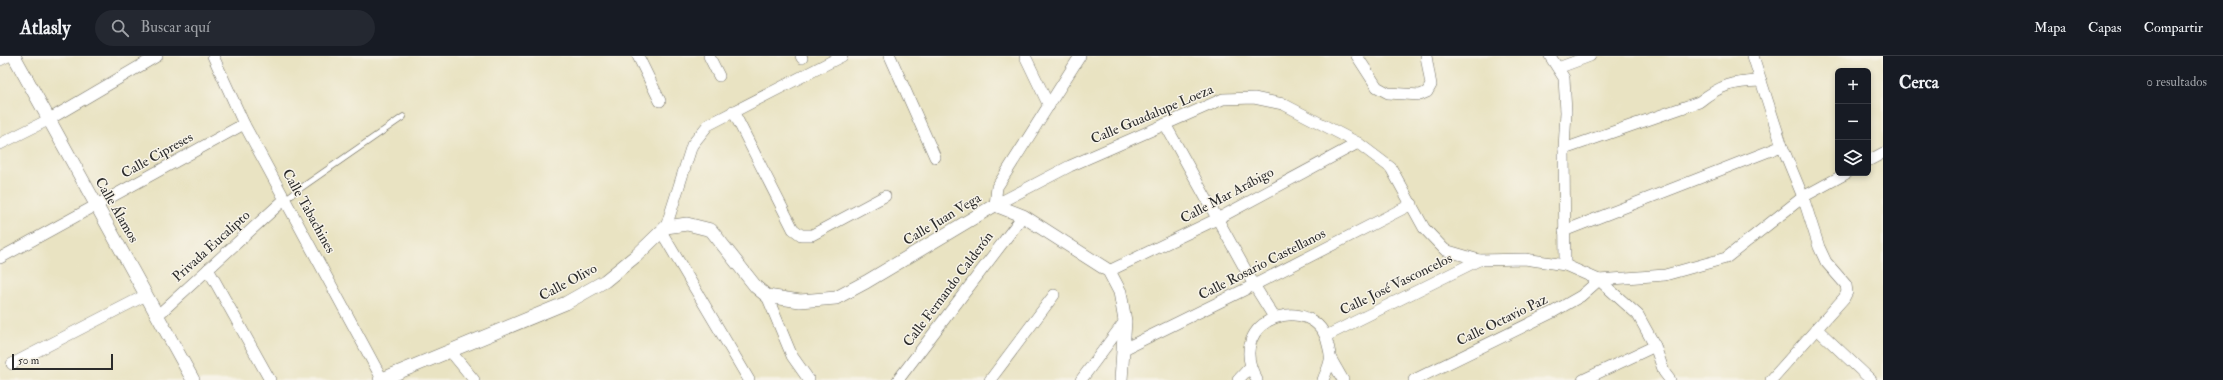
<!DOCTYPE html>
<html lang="es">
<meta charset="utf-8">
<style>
body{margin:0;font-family:"IM FELL Double Pica",serif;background:#242831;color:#f1f3f6}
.controls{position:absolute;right:12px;top:12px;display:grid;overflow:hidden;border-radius:6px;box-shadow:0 2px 6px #0003}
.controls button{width:36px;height:36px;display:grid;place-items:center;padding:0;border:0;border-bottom:1px solid #363941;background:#171b24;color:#f1f3f6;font:20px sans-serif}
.scale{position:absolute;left:12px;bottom:10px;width:101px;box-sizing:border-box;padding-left:4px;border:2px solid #2b2b2b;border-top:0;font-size:11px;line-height:14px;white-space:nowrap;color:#2b2b2b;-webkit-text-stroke:3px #f7f3e8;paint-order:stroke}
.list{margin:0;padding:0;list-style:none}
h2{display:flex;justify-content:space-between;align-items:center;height:52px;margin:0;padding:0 16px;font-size:17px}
h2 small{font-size:13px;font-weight:400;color:#9ea1a6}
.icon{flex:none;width:22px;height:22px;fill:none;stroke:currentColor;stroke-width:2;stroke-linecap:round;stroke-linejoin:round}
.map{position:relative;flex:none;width:1883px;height:324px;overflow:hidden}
header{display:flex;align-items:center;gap:24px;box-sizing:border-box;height:56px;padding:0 20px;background:#171b24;border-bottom:1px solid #363941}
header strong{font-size:19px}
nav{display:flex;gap:22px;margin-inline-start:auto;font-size:14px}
.search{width:280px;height:36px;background:#242831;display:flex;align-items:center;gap:10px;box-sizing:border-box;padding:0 14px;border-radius:22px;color:#9ea1a6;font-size:15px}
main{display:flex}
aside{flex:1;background:#171b24}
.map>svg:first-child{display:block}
</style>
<header>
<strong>Atlasly</strong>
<div class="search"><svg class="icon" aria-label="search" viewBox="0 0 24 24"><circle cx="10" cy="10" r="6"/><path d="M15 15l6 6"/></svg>Buscar aquí</div>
<nav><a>Mapa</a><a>Capas</a><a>Compartir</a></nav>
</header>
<main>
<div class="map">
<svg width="1883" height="324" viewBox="0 0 1883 324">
<rect width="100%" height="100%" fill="#f7f3e8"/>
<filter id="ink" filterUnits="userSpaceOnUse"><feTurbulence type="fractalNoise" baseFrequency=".025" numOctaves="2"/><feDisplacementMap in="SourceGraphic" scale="8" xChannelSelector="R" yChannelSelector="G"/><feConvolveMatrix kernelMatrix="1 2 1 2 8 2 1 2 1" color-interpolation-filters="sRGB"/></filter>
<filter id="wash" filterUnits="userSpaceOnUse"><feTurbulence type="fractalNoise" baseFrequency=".012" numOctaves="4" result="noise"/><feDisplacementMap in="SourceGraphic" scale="16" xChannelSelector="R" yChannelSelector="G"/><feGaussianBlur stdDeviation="0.9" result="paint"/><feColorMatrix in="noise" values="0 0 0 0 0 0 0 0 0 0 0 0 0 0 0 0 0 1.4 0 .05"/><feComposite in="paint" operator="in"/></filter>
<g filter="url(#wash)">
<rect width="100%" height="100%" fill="#e9e3c2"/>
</g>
<g filter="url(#ink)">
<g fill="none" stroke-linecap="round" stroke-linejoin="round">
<defs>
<polyline id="service" points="285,143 403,61"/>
<g id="minor">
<polyline points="213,0 244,68 382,323"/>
<polyline points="638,0 660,45"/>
<polyline points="709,0 719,20"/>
<polyline points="801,0 802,2"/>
<polyline points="890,0 935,101"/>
<polyline points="1025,0 1049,50"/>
<polyline points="1080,0 997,131 995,149 1070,110 1223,43 1254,42 1283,48 1358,87 1391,112 1424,172 1445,194 1479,204 1525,203 1565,209 1599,224 1638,259 1655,290 1664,316 1670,324"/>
<polyline points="1357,0 1377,31 1388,37 1420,39 1427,36 1431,29 1426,0"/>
<polyline points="1550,0 1564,22 1566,56 1564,93 1565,209"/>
<polyline points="1753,0 1782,90 1803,141 1819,191 1826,206 1846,229 1847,236 1844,242 1771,324"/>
<polyline points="0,4 8,0"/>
<polyline points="1558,12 1590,0"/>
<polyline points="733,55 793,173 801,179 812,179 885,140"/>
<polyline points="1165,68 1254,229 1274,261"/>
<polyline points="0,88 48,64 157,0"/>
<path d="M1564,93L1699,46C1722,28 1733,26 1761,25"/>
<polyline points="1868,105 1883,97"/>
<polyline points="666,171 692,89 708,69 842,0"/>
<polyline points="1564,175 1782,90"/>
<polyline points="662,177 749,324"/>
<polyline points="0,202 244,68"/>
<polyline points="208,213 270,324"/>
<polyline points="1109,215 1219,162 1358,87"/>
<polyline points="1599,224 1665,219 1726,202 1803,141 1847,117"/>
<polyline points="767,240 792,300 809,324"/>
<polyline points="158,259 285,143"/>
<polyline points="1818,274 1871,324"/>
<polyline points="1326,280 1479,204"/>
<polyline points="1124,293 1254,229 1412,148"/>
<polyline points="451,296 474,324"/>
<polyline points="1331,303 1343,324"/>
<polyline points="12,308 146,239"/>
<polyline points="898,324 1023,160"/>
<polyline points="990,324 1054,239"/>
<polyline points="1081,324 1125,265"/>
<polyline points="1238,324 1250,311"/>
<path d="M1257,324C1221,261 1317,233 1328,289C1329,293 1331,299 1330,304C1329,311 1325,318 1323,324"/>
<polyline points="1414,324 1553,256 1581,240 1599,224"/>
<polyline points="1583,324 1655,290"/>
</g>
<g id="tertiary">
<polyline points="14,0 193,324"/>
<polyline points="380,324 566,247 605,225 637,199 666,171 687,168 711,174 756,231 767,240 800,245 836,242 866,226 995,149 1023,160 1109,215 1120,236 1125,265 1121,324"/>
</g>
</defs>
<!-- service casing -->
<use href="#service" stroke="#6e6b60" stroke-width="7"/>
<!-- minor casing -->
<use href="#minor" stroke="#6e6b60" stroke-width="12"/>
<!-- tertiary casing -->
<use href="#tertiary" stroke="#6e6b60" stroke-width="14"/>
<!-- service -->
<use href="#service" stroke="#fff" stroke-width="5.5"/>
<!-- minor -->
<use href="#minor" stroke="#fff" stroke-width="11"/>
<!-- tertiary -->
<use href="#tertiary" stroke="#fff" stroke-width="13"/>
</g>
</g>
<g text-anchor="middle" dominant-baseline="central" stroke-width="3" stroke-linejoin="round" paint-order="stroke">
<!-- street labels -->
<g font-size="14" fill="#2b2b2b" stroke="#f7f3e8">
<text transform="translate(1152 58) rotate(-23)">Calle Guadalupe Loeza</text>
<text transform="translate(157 99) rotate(-29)">Calle Cipreses</text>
<text transform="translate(1227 139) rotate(-28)">Calle Mar Arábigo</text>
<text transform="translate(117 154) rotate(60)">Calle Álamos</text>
<text transform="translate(309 155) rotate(61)">Calle Tabachines</text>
<text transform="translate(942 163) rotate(-31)">Calle Juan Vega</text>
<text transform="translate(211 190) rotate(-42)">Privada Eucalipto</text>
<text transform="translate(1262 208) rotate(-27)">Calle Rosario Castellanos</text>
<text transform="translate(568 226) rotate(-28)">Calle Olivo</text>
<text transform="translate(1396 228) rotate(-26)">Calle José Vasconcelos</text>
<text transform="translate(948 233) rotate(-53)">Calle Fernando Calderón</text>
<text transform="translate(1502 264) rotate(-26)">Calle Octavio Paz</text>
</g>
</g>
</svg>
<div class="controls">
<button>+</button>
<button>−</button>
<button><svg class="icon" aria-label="layers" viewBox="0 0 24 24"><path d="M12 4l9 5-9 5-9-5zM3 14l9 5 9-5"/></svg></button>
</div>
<div class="scale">50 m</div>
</div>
<aside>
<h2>Cerca<small>0 resultados</small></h2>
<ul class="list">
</ul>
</aside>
</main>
